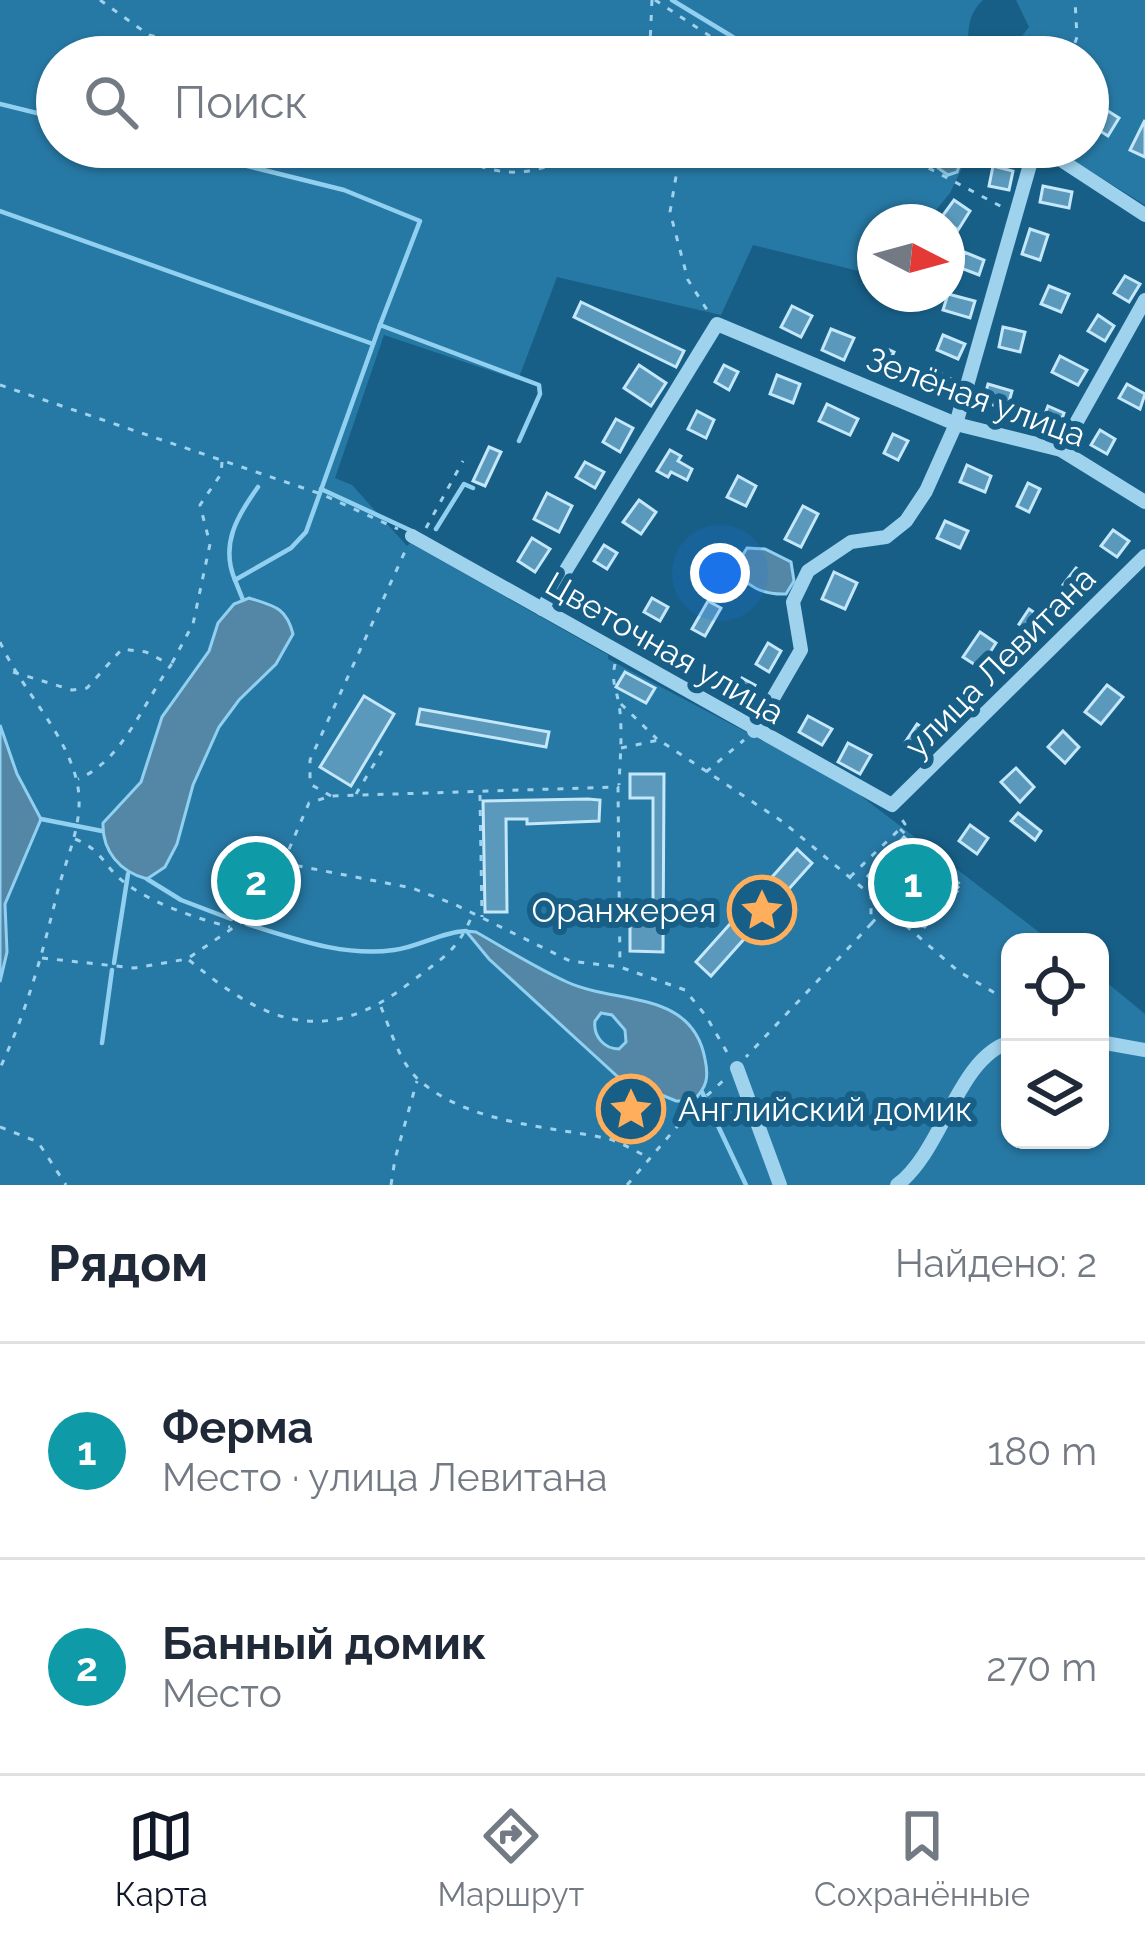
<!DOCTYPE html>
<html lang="ru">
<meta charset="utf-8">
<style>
body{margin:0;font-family:Raleway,sans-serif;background:#f2f2f3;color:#1f2937}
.controls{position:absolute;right:36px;bottom:36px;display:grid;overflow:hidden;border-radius:24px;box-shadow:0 3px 9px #0004}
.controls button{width:108px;height:108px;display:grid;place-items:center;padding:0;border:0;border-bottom:3px solid #e0e1e3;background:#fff;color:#1f2937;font:60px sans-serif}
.compass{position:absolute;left:857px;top:204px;width:108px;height:108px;border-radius:50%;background:#fff;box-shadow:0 3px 9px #0004;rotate:96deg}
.you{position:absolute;left:720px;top:573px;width:42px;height:42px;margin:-30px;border:9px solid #fff;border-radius:50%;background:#1a73e8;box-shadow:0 0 0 18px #1a73e833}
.badge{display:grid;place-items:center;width:78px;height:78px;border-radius:50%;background:#111827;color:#fff;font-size:39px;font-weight:700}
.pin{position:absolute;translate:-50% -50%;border:6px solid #fff;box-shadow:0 3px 12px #0006}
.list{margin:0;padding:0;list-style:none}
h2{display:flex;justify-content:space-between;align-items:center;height:156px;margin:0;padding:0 48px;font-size:51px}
h2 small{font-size:39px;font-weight:400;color:#747a83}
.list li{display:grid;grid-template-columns:78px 1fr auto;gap:36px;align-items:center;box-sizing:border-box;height:216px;padding:0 48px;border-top:3px solid #e0e1e3}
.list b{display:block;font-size:45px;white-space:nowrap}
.list p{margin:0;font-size:39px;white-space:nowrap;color:#747a83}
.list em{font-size:39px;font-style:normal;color:#747a83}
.icon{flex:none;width:66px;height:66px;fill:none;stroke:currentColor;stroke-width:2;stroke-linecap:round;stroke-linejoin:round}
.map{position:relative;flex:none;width:1145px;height:1185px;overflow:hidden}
.search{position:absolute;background:#fff;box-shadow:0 3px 9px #0004;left:36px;right:36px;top:36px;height:132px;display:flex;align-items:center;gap:30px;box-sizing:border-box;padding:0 42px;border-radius:66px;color:#747a83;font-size:45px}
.sheet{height:588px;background:#fff}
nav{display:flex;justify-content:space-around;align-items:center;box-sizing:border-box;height:168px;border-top:3px solid #e0e1e3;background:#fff;font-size:33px;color:#747a83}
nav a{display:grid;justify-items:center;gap:6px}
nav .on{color:#111827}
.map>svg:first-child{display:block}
</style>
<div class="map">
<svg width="1145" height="1185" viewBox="0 0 1145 1185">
<rect width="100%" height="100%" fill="#185f87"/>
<!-- green -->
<g fill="#2779a5">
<path d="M0,0H983C966,15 967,37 970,57H57V147H972L950,193L926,222H875V275L753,245L721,315L557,277L518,380L384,335L335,478L352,485L407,546L410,543L608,655V659L848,786L1052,942H1010V1140H1100V977L1145,1014V1185H0Z"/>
<polygon points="1016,0 1145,0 1145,205 1052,147 1088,147 1088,57 1006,57 1029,27"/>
</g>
<!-- water -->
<g fill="#5487a5" stroke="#91d0f0" stroke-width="3" fill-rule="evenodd">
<polygon points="944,147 966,147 957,172 948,175 938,168 937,160"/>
<path d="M747,548L765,549L791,562L794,581L786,594C765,595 743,587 736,566Z"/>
<path d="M249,598C274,606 286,607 293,634L276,664L239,700L219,727L193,785L177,844L165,867L147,879C120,872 102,851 103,823L141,782L162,717L209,651L218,623L234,604Z"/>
<polygon points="0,725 17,774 41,819 5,904 7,952 0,982"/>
<path d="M466,931L476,932C506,949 536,968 567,982C617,1005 692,989 705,1059C709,1078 707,1087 693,1101H676L618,1077L489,959ZM601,1013L612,1015L625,1030L626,1042L619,1049C604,1049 593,1036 595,1021Z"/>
</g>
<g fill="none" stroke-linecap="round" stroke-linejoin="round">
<!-- stream -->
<g stroke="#91d0f0" stroke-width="4.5">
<polyline points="672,0 766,57"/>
<polyline points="0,104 57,118"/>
<polyline points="171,147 344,190 420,221 380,325"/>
<polyline points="916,147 937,160"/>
<polyline points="0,211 373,344"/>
<polyline points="321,489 414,532"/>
<polyline points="436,529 464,484 473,488"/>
<path d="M235,580C220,545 237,516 258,487"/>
<polyline points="243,600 235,580 291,548 306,532 380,325 539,385 540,394 519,441"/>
<polyline points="41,819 102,831"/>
<polyline points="147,879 181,900 231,919"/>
<path d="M247,924C296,939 343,957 394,950C419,947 441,932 466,931"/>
<polyline points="114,963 128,874"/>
<polyline points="102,1043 112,970"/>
<polyline points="702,1092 746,1185"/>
</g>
</g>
<!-- building -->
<g fill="#5a99bb" stroke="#c4e7fa" stroke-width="3">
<polygon points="1108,111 1119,118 1108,136 1097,129"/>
<polygon points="1145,120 1145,157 1130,150"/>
<polygon points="993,166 1013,171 1009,190 989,186"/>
<polygon points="1043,186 1072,192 1069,208 1040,202"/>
<polygon points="954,200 970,211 958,230 941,218"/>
<polygon points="1030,229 1048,235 1040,260 1022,254"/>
<polygon points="964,252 984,260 979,275 958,267"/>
<polygon points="1125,276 1140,284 1129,302 1114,293"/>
<polygon points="1049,286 1069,294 1061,312 1041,304"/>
<polygon points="948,294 975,301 970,318 943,310"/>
<polygon points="581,302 684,351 676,367 574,317"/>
<polygon points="792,306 812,316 801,337 781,327"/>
<polygon points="1098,315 1114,326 1105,341 1088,331"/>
<polygon points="1003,327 1025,332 1020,352 999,347"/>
<polygon points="831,329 854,338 844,360 822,350"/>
<polygon points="943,335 965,344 958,359 937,350"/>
<polygon points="878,345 894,352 884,374 868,366"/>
<polygon points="1060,356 1087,370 1078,385 1052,372"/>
<polygon points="639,365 666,383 651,406 624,388"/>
<polygon points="724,365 738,372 729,390 715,382"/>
<polygon points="942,374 953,380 943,399 931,393"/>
<polygon points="777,375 800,384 793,403 770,394"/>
<polygon points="988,384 1012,391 1007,409 983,402"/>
<polygon points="1127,384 1145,394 1140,409 1119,398"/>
<polygon points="827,404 858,419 850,435 819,421"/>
<polygon points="1048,406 1064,413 1057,433 1040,427"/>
<polygon points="697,411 714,420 706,438 688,429"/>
<polygon points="616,419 633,428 620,452 603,442"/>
<polygon points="1100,430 1115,439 1107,454 1091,445"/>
<polygon points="893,434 908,441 898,460 884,453"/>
<polygon points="489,447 501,452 485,486 473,481"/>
<polygon points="670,450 681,456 678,461 692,469 687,480 671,472 668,477 657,471"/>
<polygon points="585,462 604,472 595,488 576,477"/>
<polygon points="967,465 991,476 985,492 960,482"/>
<polygon points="738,476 756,486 746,506 727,497"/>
<polygon points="1028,483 1040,489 1029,512 1017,506"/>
<polygon points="547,493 572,506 559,532 534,519"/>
<polygon points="639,500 656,512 641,534 623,522"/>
<polygon points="803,506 818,514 801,547 785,539"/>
<polygon points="945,521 968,531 960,548 937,538"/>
<polygon points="1113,530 1129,541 1117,557 1101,546"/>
<polygon points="532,538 550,549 535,572 518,561"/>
<polygon points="604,545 617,553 607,569 594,561"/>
<polygon points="1076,568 1092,579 1079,597 1063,585"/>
<polygon points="834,572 857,583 845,609 822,599"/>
<polygon points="652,598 668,607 660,621 644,612"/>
<polygon points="708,601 721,608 705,636 692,629"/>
<polygon points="1029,609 1047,621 1036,636 1019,624"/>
<polygon points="980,632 996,643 980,668 963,657"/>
<polygon points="768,643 781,651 769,672 756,664"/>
<polygon points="625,672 655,688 646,703 616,687"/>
<polygon points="742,678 755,685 743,708 730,701"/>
<polygon points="1107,685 1123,697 1101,724 1085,712"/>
<polygon points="364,696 394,714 351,786 320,767"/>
<polygon points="420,709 549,732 546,747 417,724"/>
<polygon points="808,716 832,729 822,745 799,732"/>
<polygon points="917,724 930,733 916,753 904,744"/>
<polygon points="1063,731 1079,747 1065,763 1048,747"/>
<polygon points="848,743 871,755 860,774 838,762"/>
<polygon points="1016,768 1034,787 1020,802 1001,782"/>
<polygon points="630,774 664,774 663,952 630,951 630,925 653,925 653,798 630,798"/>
<polygon points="588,799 600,800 599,821 527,824 527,819 506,819 507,912 485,912 483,801"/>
<polygon points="1018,813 1041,831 1035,840 1011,821"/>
<polygon points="970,825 988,838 977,854 959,841"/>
<polygon points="904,837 918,850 891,879 907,894 917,902 944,873 958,887 922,926 868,876"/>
<polygon points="797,849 812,863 711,976 696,962"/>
<polygon points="246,868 269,871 266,894 243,891"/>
<polygon points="632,1094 649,1110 629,1131 612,1115"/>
</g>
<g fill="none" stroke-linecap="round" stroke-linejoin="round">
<!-- path -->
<g stroke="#9fd2ed" stroke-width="3" stroke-dasharray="6 9" stroke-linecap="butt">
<polyline points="100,0 149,35 183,44 203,57"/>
<polyline points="652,0 650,44 653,57"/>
<polyline points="655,0 742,57"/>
<polyline points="1070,57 1077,37 1075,0"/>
<path d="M439,147C498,181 531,180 589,147"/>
<polyline points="681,147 670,212 688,280 709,313"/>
<polyline points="753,147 756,152"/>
<polyline points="889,147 1004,208"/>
<polyline points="0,385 321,494 398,529"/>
<polyline points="426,528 463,461"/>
<path d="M0,642C21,689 63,729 76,778C87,819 66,856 57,894C42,955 27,1011 0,1068"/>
<polyline points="172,663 193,624 210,544 200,505 221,474 222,462"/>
<path d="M615,664C611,681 616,688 619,704C623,730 620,759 619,785"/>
<path d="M13,672L72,690L87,688L122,649L146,652L171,665C144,701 123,761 78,779"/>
<polyline points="621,704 657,739"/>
<polyline points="621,748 659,740 783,822 871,895 871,924 746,1057"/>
<polyline points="706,772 744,740"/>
<polyline points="356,794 382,751"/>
<polyline points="480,795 482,917"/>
<polyline points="331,796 310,784 310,760 407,547"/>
<polyline points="900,829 962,886 919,933"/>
<path d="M75,839C103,850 103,866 124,882C153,904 195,918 230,927"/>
<polyline points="283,863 309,803 331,796 618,787 620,966"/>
<polyline points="899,870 905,875 905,887 922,897"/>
<polyline points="850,877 905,824 900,817"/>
<polyline points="872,896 958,971 1010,1002"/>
<polyline points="871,924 894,899"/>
<polyline points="42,958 134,968 187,959 258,911 283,863 412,888 456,905 570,961 620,967 685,990 706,1016 728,1054"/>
<path d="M189,960C265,1023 325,1049 411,982C442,958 456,953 472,916"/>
<path d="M381,1007C391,1031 400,1064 420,1081C469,1123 545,1126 605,1138C620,1141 634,1151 648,1157"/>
<polyline points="0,1127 38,1142 66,1185"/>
<polyline points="391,1185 395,1159 417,1081"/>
<polyline points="627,1185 693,1108 724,1080"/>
</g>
<!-- minor -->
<g stroke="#9fd2ed" stroke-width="14">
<polyline points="1041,147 1145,215"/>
<polyline points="1061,450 1145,300"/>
<polyline points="412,536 892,805 1145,556"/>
<polyline points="542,609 717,324 956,424 1061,450 1145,502"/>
<polyline points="754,731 801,650 793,602 808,571 851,542 886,537 906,521 926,491 956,424 1035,147"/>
<polyline points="1100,1042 1145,1050"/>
<polyline points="737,1068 780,1185"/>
<path d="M897,1185C943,1151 957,1058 1010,1042"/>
</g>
</g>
<!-- icons -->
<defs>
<symbol id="sight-ring" viewBox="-11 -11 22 22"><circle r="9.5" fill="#185f87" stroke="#ffae5b" stroke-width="1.5"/><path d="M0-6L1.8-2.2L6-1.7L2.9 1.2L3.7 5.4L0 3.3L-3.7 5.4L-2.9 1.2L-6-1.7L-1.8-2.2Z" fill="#ffae5b"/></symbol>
</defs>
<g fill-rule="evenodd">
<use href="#sight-ring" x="724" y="872" width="76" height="76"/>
<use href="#sight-ring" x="593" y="1071" width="76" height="76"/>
</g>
<g text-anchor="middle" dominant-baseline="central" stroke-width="12" stroke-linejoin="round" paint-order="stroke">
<!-- street labels -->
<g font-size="33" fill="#fff" stroke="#185f87">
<text transform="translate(976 397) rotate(20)">Зелёная улица</text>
<text transform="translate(665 648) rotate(30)">Цветочная улица</text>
<text transform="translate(1000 662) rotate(-45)">улица Левитана</text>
</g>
<!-- poi labels -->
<g font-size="33" fill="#fff" stroke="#185f87" text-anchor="end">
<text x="716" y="910">Оранжерея</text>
<text x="678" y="1109" text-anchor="start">Английский домик</text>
</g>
</g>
</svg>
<div class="controls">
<button><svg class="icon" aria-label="locate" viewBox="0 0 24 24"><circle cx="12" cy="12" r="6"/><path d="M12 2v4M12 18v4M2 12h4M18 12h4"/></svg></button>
<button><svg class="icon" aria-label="layers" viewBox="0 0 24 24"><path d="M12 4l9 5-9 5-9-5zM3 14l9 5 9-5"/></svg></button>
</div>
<svg class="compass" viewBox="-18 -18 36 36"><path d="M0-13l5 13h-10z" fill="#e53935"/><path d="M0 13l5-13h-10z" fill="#747a83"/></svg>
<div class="you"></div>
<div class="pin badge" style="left:913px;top:883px;background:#0f9aa8">1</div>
<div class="pin badge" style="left:256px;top:881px;background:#0f9aa8">2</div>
<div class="search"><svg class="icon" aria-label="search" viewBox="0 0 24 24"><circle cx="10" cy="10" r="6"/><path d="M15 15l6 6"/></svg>Поиск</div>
</div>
<section class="sheet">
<h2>Рядом<small>Найдено: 2</small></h2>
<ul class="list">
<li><span class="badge" style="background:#0f9aa8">1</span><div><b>Ферма</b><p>Место · улица Левитана</p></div><em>180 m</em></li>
<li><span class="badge" style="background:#0f9aa8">2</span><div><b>Банный домик</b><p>Место</p></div><em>270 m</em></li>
</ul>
</section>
<nav>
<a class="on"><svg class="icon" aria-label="map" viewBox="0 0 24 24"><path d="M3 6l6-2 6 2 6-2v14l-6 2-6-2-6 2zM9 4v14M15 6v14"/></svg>Карта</a>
<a><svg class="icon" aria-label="directions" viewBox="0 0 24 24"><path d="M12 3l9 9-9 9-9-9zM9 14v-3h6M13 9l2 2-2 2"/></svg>Маршрут</a>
<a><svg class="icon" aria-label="saved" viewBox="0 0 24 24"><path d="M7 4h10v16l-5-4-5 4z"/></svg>Сохранённые</a>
</nav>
